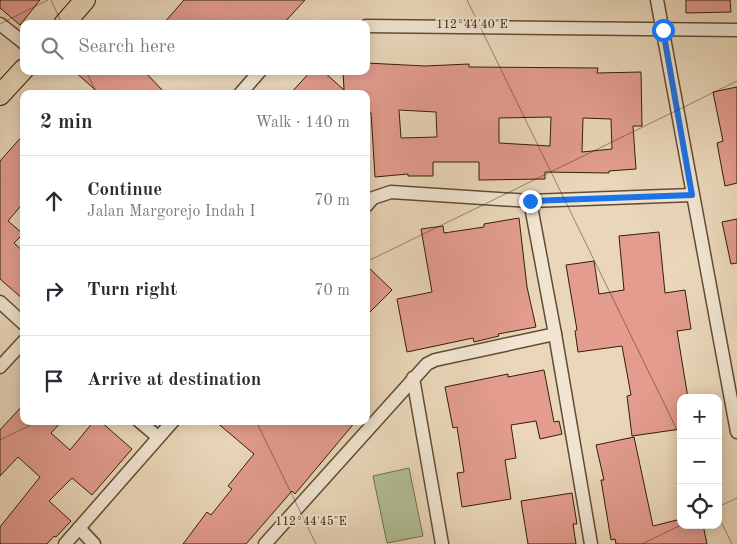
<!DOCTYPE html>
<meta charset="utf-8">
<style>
body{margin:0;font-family:"Old Standard TT",serif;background:#f2f2f3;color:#2b2b33}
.controls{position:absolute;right:15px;bottom:15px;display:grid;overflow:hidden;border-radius:10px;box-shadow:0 2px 12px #0003}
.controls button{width:45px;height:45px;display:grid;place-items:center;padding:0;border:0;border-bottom:1px solid #e1e1e2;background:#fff;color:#2b2b33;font:25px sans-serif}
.stop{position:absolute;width:15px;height:15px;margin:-11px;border:4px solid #1a73e8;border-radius:50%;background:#fff}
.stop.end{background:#1a73e8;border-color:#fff;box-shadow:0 1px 5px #0008}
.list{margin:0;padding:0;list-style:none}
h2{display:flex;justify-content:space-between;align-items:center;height:65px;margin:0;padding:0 20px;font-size:21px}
h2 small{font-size:16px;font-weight:400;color:#7c7c81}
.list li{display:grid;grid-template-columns:32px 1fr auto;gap:15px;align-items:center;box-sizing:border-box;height:90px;padding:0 20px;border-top:1px solid #e1e1e2}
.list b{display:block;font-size:19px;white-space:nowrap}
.list p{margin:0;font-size:16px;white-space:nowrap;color:#7c7c81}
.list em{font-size:16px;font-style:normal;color:#7c7c81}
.icon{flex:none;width:28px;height:28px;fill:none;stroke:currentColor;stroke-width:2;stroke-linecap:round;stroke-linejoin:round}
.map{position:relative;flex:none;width:737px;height:544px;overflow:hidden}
.search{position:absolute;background:#fff;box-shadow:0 2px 12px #0003;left:20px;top:20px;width:350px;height:55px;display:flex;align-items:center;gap:12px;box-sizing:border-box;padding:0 18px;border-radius:10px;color:#7c7c81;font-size:19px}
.panel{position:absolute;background:#fff;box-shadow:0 2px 12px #0003;left:20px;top:90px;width:350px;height:335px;border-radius:10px}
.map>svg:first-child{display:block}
</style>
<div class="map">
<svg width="737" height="544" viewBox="0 0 737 544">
<rect width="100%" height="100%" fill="#ead7ba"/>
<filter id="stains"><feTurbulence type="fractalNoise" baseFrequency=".004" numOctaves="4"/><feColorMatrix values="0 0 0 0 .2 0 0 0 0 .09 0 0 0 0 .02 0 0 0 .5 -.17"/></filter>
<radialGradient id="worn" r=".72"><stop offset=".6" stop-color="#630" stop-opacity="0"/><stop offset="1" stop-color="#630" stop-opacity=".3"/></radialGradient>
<!-- green -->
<polygon fill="#b1bf95" stroke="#726f4c" points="409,468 423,536 387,543 373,476"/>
<!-- building -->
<g fill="#e39c8e" stroke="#331f04" fill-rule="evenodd">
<polygon points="0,0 40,0 20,25 0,8"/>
<polygon points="184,0 305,0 283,24 163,24"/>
<polygon points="686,0 730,0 731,12 686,13"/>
<path d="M366,63L425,66L469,64V67L598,68L597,73L641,72L642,126H633L636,169L609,171V173L545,172V179L479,180V162H433V176H408V174L375,177L371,113H366V94H290L311,71H323L344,90L343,71H366ZM399,110L436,112L437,137L401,138ZM551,117L550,146L499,143V118ZM583,118L611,119L612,149L582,152Z"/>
<polygon points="74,71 144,71 166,94 100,94"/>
<polygon points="737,87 737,183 725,186 717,143 723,141 713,92"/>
<polygon points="24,134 24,202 8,221 23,234 14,243 24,252 24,300 0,279 0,161"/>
<polygon points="519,218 527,287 536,327 498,334 499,336 474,342 473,338 407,352 397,299 432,292 421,229 443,226 444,233 484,227 484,224"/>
<polygon points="737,219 737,263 731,264 722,222"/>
<polygon points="659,232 665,293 685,290 691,329 677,331 688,398 681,398 681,429 632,436 627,396 631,395 622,346 578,352 575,331 577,330 566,265 594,261 599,294 624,290 619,236"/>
<polygon points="366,265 392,290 366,316"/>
<polygon points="544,370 554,422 559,421 562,434 540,439 536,421 511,425 516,458 505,460 511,499 462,507 457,473 464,472 457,427 453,428 445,387 508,374 508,377"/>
<polygon points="24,404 24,421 62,421 51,433 70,450 94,421 100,421 132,449 92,495 72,478 49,501 71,521 56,537 54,536 47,544 0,544 0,527 40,477 18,457 0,476 0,430"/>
<polygon points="215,421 356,421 295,494 292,491 246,544 183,544 207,512 211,515 232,489 228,486 254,454"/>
<polygon points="634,437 653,526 681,519 681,525 703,525 707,544 616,544 615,539 611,540 601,480 604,480 596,445"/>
<polygon points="572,493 577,524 573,524 576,544 528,544 521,501"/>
</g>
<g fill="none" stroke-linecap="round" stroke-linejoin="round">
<defs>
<g id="street">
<polyline points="657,0 737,432"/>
<polyline points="0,24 24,43"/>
<polyline points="366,26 737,30"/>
<polyline points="240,94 260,71"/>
<polyline points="530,201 555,334 591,544"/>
<polyline points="366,206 373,198 391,192 530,201 692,195"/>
<polyline points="0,302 24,324"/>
<polyline points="0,367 24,341"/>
<polyline points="413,378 442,544"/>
<polyline points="139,421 158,437"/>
<polyline points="79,528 94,544"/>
<polyline points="65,544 173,421"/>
<polyline points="265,544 427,364 435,360 555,334"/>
</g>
<g id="primary">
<polyline points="64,24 85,0"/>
<polyline points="0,95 24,69"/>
</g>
</defs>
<!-- street casing -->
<use href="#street" stroke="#614d32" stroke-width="15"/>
<!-- primary casing -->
<use href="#primary" stroke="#331f04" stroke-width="22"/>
<!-- street -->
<use href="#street" stroke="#f1e5d2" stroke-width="12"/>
<!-- primary -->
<use href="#primary" stroke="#ead7ba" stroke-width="20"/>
</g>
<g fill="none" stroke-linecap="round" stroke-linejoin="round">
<!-- route -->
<polyline stroke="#1a73e8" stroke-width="6" points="530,201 692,195 663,30"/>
</g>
<!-- ticks -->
<path fill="none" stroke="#331f04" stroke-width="1" stroke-opacity="0.45" d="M51,0L62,24M467,0L681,438M0,24L48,0M86,71L97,94M366,262L737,81M256,421L316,544M0,440L39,421M718,507L737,498M718,515L732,544M642,544L681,525"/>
<g font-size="12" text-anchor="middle" fill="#331f04" stroke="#f1e5d2" stroke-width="4" stroke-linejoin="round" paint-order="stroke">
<text x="472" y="28">112°44'40"E</text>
<text x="311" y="525">112°44'45"E</text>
</g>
<rect width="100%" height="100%" filter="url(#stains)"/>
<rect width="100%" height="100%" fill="url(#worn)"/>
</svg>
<div class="controls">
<button>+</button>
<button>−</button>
<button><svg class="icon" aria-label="locate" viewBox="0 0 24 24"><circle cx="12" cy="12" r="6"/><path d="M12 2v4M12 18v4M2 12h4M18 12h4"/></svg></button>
</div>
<div class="stop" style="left:663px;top:30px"></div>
<div class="stop end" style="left:530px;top:201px"></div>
<div class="search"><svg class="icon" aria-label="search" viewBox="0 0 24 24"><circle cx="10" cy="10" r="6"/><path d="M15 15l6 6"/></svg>Search here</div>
<section class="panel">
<h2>2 min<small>Walk · 140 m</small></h2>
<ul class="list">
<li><svg class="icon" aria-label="ahead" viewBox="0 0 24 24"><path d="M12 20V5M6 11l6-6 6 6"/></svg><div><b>Continue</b><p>Jalan Margorejo Indah I</p></div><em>70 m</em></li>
<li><svg class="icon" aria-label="right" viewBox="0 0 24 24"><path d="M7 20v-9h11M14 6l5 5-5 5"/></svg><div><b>Turn right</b></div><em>70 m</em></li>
<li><svg class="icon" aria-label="arrive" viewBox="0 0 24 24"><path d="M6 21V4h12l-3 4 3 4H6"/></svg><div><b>Arrive at destination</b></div></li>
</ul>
</section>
</div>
